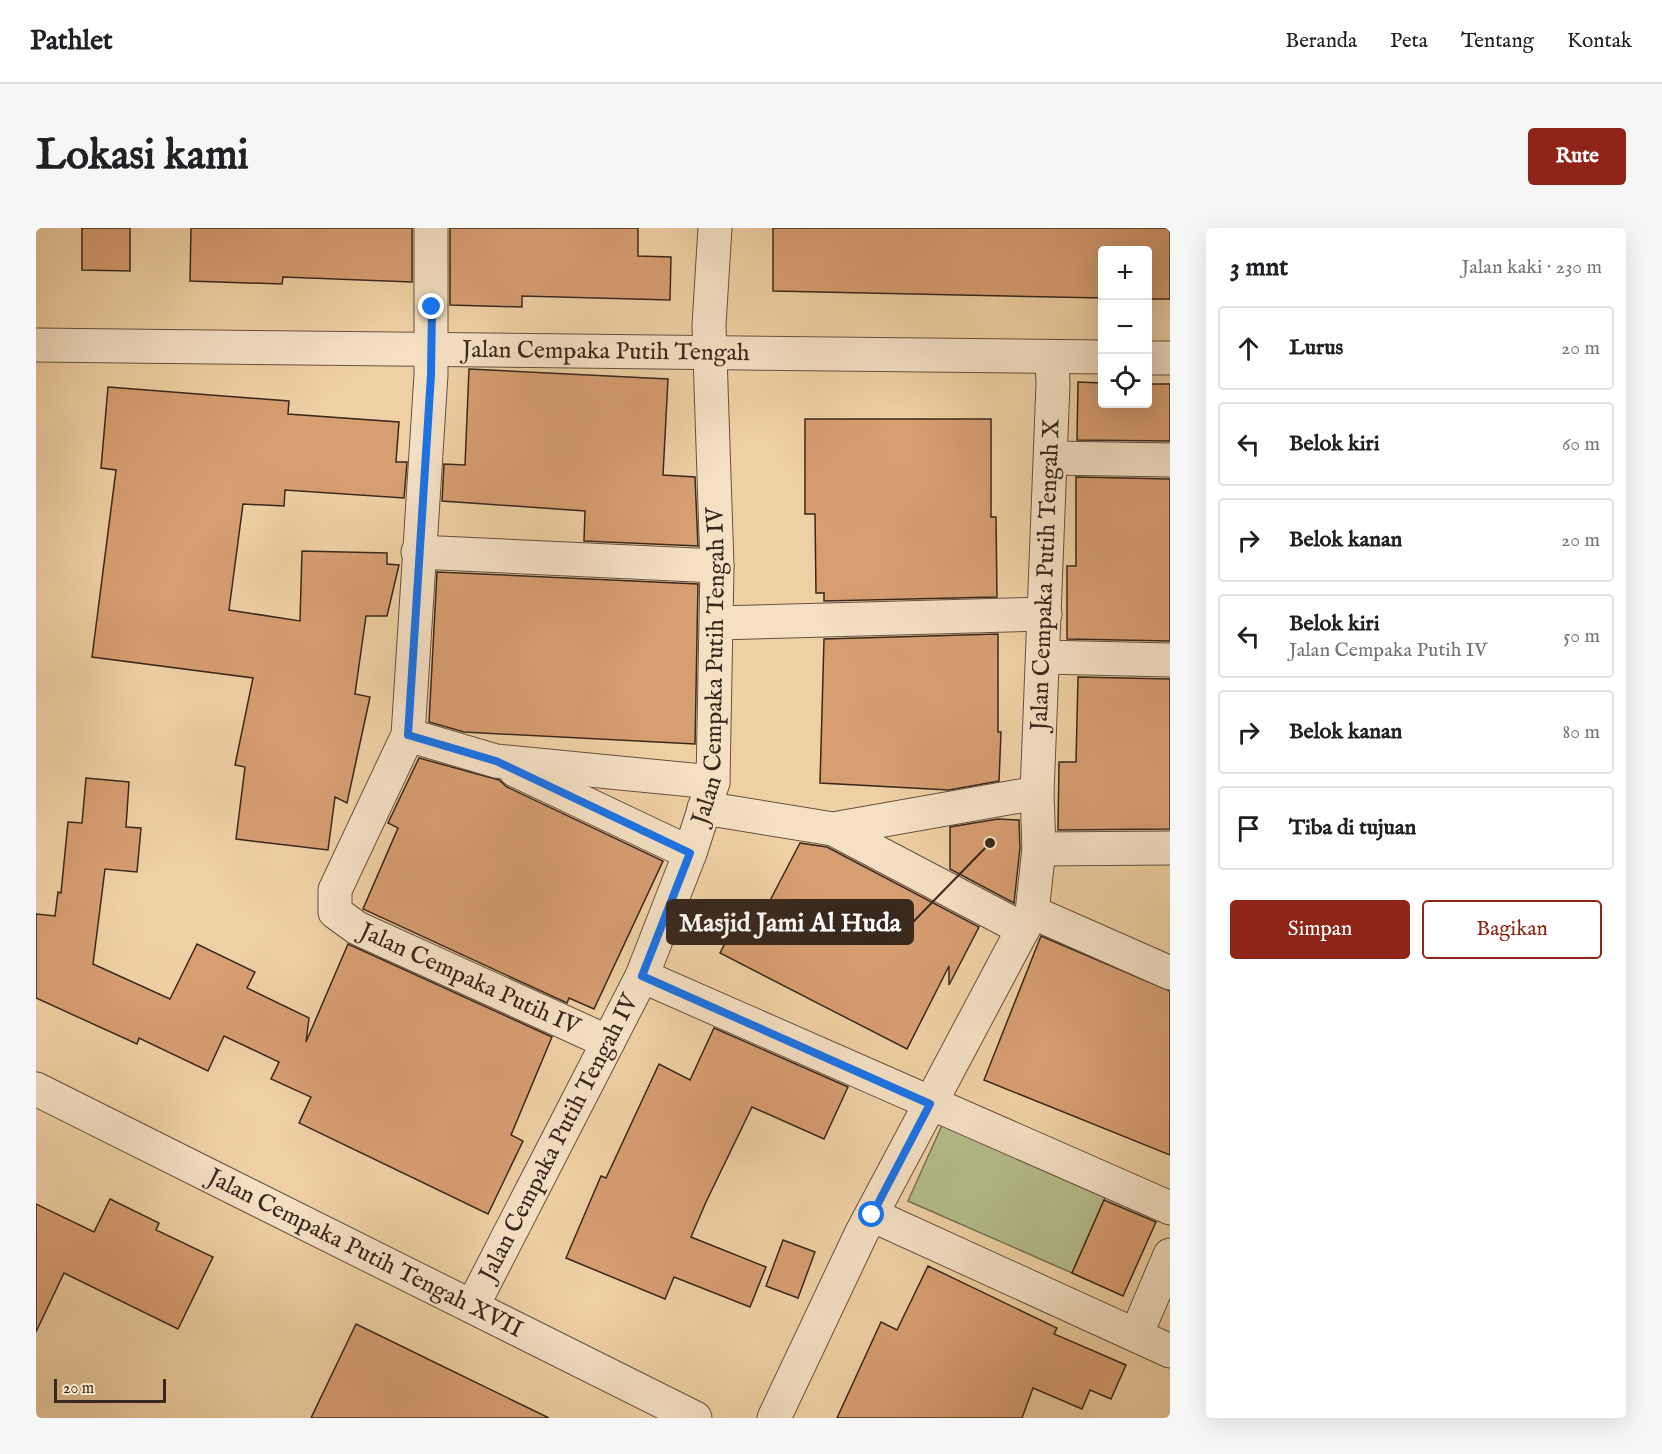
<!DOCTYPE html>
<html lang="id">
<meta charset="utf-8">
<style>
body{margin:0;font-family:"IM FELL English",serif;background:#f6f6f6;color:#202124}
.controls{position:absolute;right:18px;top:18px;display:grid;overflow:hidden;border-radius:6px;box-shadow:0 6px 24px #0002}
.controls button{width:54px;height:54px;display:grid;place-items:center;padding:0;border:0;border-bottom:2px solid #e0e0e0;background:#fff;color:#202124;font:30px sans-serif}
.scale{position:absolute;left:18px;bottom:15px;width:112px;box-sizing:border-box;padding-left:6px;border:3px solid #39281d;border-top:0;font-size:16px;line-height:21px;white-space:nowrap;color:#39281d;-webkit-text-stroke:4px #f5e0c4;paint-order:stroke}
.stop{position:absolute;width:18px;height:18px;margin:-14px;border:4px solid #1a73e8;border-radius:50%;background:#fff}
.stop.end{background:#1a73e8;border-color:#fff;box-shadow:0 2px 6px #0008}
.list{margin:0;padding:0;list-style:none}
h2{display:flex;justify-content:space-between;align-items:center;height:78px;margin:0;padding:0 24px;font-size:26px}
h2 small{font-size:20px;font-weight:400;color:#757577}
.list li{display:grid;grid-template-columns:39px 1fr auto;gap:18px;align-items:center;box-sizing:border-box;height:84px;margin:0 12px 12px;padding:0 12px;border:2px solid #e0e0e0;border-radius:6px}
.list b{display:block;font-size:22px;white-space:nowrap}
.list p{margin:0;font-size:20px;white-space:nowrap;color:#757577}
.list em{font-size:20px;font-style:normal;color:#757577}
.actions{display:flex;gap:12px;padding:18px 24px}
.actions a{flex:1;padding:14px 0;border:2px solid #8f2418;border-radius:6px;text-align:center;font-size:21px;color:#8f2418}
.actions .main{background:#8f2418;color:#fff}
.icon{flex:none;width:33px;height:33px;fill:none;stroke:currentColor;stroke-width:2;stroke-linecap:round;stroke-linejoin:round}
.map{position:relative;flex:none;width:1134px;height:1190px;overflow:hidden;border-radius:6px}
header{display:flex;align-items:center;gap:36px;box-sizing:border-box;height:84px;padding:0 30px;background:#fff;border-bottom:2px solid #e0e0e0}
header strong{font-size:28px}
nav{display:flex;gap:33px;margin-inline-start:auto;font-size:21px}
.intro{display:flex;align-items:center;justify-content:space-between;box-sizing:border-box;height:144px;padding:0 36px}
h1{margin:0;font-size:42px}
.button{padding:15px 27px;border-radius:6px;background:#8f2418;color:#fff;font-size:21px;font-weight:700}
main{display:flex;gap:36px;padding:0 36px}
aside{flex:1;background:#fff;border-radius:6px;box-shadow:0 6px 24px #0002}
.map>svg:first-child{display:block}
</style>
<header>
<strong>Pathlet</strong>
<nav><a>Beranda</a><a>Peta</a><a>Tentang</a><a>Kontak</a></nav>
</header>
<div class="intro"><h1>Lokasi kami</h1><a class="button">Rute</a></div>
<main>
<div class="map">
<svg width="1134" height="1190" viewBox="0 0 1134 1190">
<rect width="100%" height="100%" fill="#efd0a4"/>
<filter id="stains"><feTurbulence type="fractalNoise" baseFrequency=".00333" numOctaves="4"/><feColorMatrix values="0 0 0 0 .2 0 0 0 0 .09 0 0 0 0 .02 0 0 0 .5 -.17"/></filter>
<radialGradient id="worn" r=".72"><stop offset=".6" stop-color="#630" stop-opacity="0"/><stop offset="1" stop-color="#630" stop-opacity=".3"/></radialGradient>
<!-- green -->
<polygon fill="#b4bc8a" stroke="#767254" stroke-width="1.5" points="907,895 1071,966 1036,1045 872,973"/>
<!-- building -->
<g fill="#d79e72" stroke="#39281d" stroke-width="1.5">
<polygon points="46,0 94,0 94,43 46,42"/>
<polygon points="155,0 376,0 376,54 247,49 246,56 154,53"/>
<polygon points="414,0 602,0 602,28 635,29 634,72 486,68 486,79 414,77"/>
<polygon points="737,0 1134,0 1134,71 1112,71 1112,22 1066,22 1066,70 737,63"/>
<polygon points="433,141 632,151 627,247 659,249 662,318 548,313 549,283 406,273 408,236 429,237"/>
<polygon points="1042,154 1066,155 1066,176 1112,176 1112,156 1134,156 1134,213 1041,212"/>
<polygon points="72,159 253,173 252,186 363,194 360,234 371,234 368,270 249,262 248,278 207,276 193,382 264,393 266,323 351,325 351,336 363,337 351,388 330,388 319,466 334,469 311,575 299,569 292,622 200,611 209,539 199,537 217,450 56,429 80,242 65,240"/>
<polygon points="769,191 955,191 955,289 960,289 961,369 788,373 788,365 780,365 779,286 769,286"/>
<polygon points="1040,249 1134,251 1134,413 1031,411 1031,338 1040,338"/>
<polygon points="401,344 662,356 659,516 428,504 393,494"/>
<polygon points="962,406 962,504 965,504 963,553 913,562 784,555 788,411"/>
<polygon points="1042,449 1134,451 1134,601 1022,602 1023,534 1040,534"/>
<polygon points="383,530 463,552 471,559 627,633 558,781 533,770 531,775 327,681 362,600 352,595"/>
<polygon points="50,550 93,554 90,599 105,600 101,644 69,641 57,736 134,771 161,716 219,744 211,760 273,790 270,814 312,716 516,809 475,907 487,913 452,986 263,895 275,869 235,851 243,834 188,808 172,843 103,810 101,816 0,770 0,686 19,688 22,664 25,665 32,594 46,595"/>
<polygon points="962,591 983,592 984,620 978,675 914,641 914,599"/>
<polygon points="764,615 791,619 943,699 913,757 913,738 871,821 684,725 711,673 729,682"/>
<polygon points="1005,708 1134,763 1134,927 948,852"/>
<polygon points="678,800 812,859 788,911 716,879 670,974 655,1009 730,1039 714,1079 638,1049 629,1071 530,1030 565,948 570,950 623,836 654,852"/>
<polygon points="74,971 123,995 120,1002 177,1029 142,1101 28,1045 0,1104 0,976 58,1004"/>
<polygon points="1068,972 1120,994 1087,1068 1036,1045"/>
<polygon points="747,1012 779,1024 762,1070 730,1058"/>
<polygon points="892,1038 1021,1100 1018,1106 1090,1137 1075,1171 1054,1162 1046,1181 997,1160 986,1190 801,1190 845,1094 861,1102"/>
<polygon points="320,1096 402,1136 513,1190 275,1190"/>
</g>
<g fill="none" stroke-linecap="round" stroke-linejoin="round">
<defs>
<g id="minor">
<path id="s1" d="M395,0V147L372,507L299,662V684L321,700L572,814"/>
<path id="s2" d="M0,117L1066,129"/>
<polyline points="1112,130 1134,130"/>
<polyline points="1015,230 1134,232"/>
<polyline points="382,324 681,338"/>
<polyline points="681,395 1009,386"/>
<polyline points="1007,429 1134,432"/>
<polyline points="372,507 460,533 677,554"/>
<polyline points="479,542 654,625"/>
<polyline points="668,580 797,601 987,701"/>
<polyline points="797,601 1001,565"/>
<polyline points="1003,621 1134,620"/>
<polyline points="996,684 1134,745"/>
<polyline points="606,748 1134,980"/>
<path id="s3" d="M0,861L659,1190"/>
<polyline points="836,987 1134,1123"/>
<path id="s4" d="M437,1077L606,748L654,625L677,554L681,338L673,97L679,0"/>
<polyline points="1100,1107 1134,1027"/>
<path id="s5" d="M738,1190L825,1006L996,684L1003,621L1001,565L1017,156L1016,129"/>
</g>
</defs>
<!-- minor casing -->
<use href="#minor" stroke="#66523f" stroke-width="35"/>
<!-- minor -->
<use href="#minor" stroke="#f5e0c4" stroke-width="33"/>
</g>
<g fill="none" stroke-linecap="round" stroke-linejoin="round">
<!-- route -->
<polyline stroke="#1a73e8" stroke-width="8" points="396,79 395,147 372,507 460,533 654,625 606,748 894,876 836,987"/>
</g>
<g text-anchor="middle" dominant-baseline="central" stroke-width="6" stroke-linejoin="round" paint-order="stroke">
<!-- street labels -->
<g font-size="24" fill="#39281d" stroke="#f5e0c4">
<text stroke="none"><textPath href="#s2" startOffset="570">Jalan Cempaka Putih Tengah</textPath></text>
<text stroke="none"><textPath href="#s5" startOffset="906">Jalan Cempaka Putih Tengah X</textPath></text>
<text stroke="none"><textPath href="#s4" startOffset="692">Jalan Cempaka Putih Tengah IV</textPath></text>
<text stroke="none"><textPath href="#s1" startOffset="852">Jalan Cempaka Putih IV</textPath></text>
<text stroke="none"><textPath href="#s4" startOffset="188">Jalan Cempaka Putih Tengah IV</textPath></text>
<text stroke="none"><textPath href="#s3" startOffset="368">Jalan Cempaka Putih Tengah XVII</textPath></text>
</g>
</g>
<!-- callouts -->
<path fill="none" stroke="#39281d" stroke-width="2" d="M954 615L877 694"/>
<circle fill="#39281d" stroke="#f5e0c4" stroke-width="2" cx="954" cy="615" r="6"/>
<rect fill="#39281d" stroke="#39281d" stroke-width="2" x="631" y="672" width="246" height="44" rx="6"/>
<g font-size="26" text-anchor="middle" font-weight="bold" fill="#fff">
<text x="754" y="703">Masjid Jami Al Huda</text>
</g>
<rect width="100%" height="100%" filter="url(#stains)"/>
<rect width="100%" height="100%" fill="url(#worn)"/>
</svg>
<div class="controls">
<button>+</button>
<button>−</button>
<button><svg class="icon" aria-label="locate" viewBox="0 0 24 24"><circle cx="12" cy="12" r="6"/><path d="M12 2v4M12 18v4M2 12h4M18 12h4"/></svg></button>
</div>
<div class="scale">20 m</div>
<div class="stop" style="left:836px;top:987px"></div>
<div class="stop end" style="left:396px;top:79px"></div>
</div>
<aside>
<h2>3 mnt<small>Jalan kaki · 230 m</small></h2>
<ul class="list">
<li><svg class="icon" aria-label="ahead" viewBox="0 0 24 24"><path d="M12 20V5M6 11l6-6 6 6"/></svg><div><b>Lurus</b></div><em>20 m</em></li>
<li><svg class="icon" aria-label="left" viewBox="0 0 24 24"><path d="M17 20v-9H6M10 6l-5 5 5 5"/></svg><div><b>Belok kiri</b></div><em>60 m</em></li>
<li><svg class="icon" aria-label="right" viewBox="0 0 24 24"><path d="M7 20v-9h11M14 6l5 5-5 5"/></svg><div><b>Belok kanan</b></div><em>20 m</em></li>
<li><svg class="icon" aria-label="left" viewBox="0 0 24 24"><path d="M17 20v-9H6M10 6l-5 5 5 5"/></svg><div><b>Belok kiri</b><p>Jalan Cempaka Putih IV</p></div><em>50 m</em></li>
<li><svg class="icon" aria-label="right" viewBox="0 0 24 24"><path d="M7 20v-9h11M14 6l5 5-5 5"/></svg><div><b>Belok kanan</b></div><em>80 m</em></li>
<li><svg class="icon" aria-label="arrive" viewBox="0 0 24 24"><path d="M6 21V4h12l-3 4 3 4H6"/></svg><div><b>Tiba di tujuan</b></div></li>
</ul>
<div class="actions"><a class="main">Simpan</a><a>Bagikan</a></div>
</aside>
</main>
